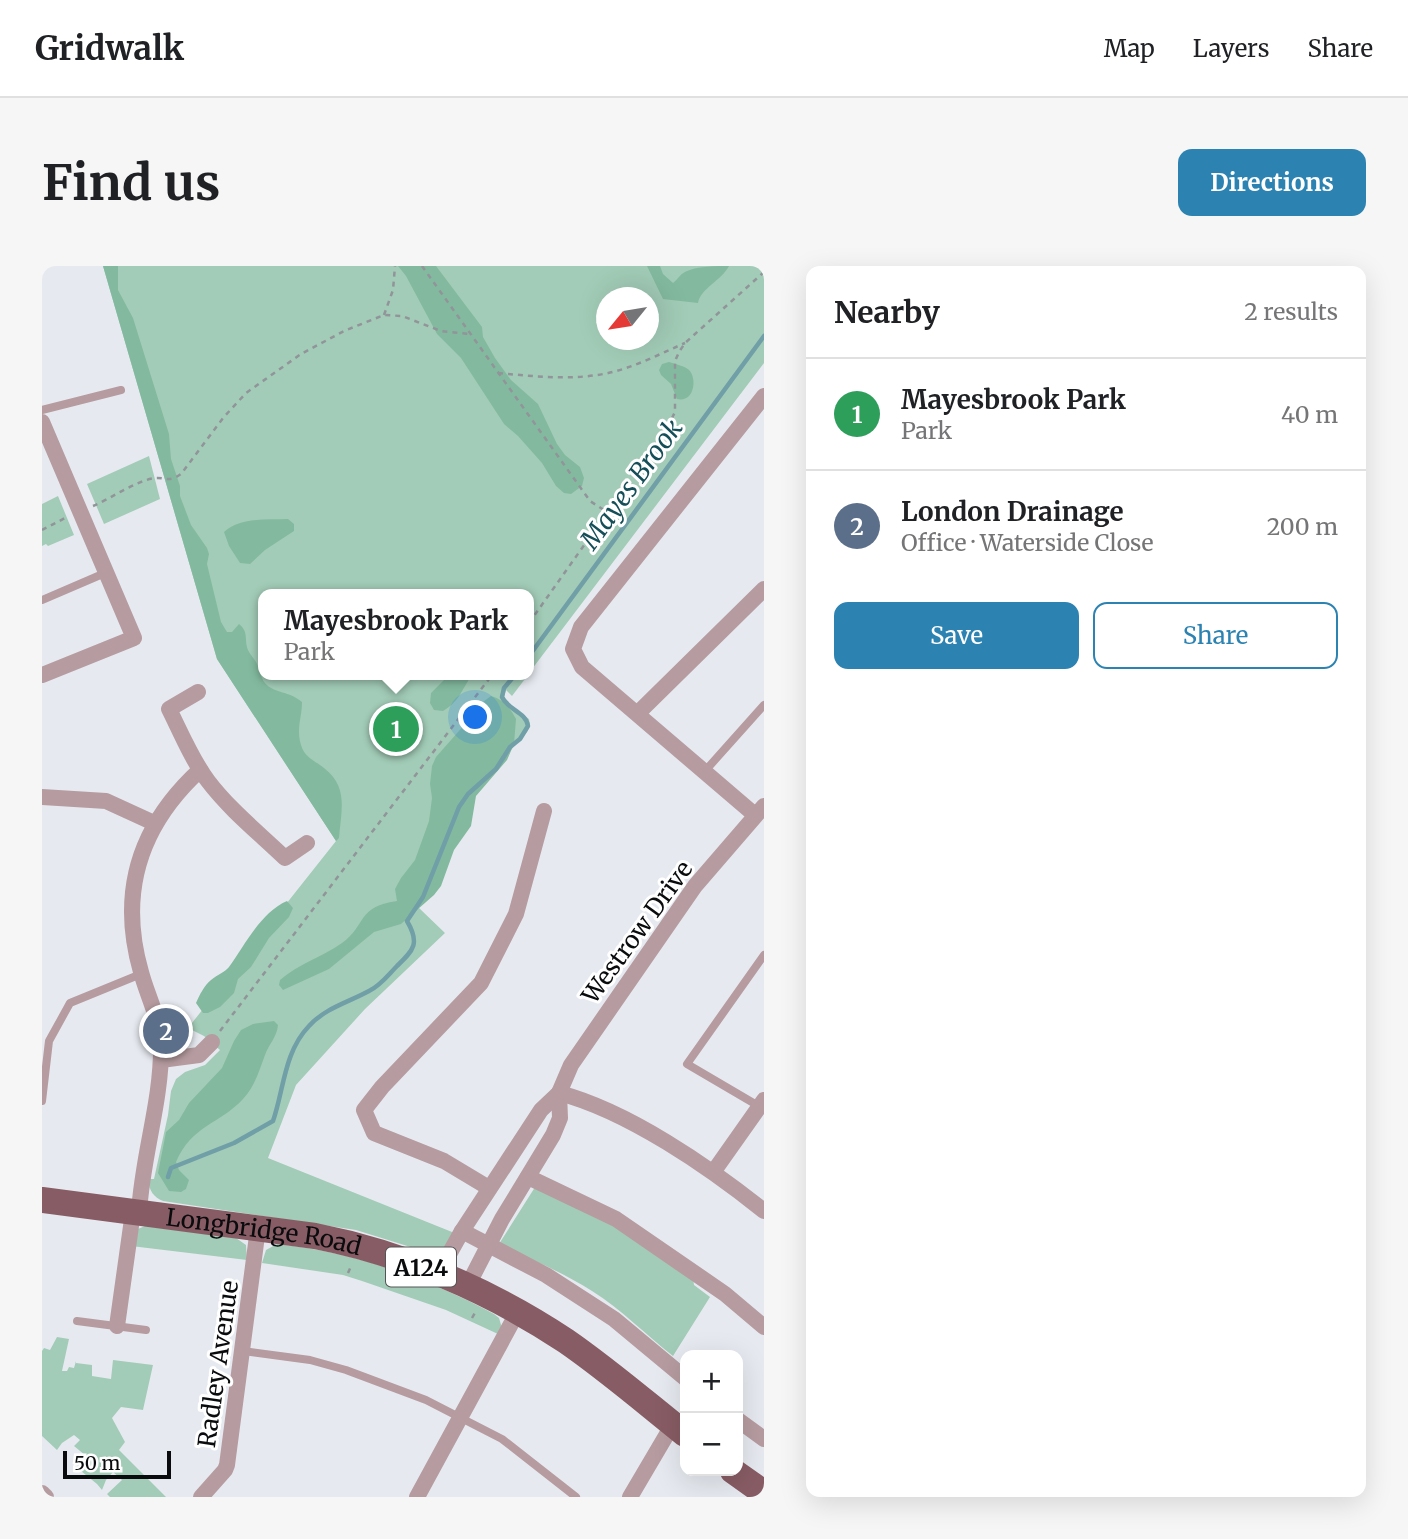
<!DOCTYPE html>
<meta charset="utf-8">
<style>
body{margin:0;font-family:Merriweather,serif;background:#f6f6f6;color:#202124}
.controls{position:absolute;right:21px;bottom:21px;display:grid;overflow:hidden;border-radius:14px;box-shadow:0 7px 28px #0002}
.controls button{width:63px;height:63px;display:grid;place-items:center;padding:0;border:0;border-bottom:2px solid #e0e0e0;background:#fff;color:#202124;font:35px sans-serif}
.compass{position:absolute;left:554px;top:21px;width:63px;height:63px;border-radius:50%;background:#fff;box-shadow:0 7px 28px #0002;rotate:240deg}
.scale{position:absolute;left:21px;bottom:18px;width:108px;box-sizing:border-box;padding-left:7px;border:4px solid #0a0b0d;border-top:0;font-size:19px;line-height:24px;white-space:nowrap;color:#0a0b0d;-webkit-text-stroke:5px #fff;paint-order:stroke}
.you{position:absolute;left:434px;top:452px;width:24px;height:24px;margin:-18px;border:5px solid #fff;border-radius:50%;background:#1a73e8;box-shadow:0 0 0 10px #1a73e833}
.badge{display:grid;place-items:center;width:46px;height:46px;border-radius:50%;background:#2c83b2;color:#fff;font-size:23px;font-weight:700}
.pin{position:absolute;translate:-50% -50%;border:4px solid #fff;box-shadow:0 2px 7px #0006}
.popup{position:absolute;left:216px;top:323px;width:276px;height:91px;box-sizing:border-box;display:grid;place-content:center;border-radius:14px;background:#fff;filter:drop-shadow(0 2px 5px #0005);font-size:23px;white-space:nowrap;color:#757577}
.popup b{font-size:26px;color:#202124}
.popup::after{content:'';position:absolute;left:50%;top:100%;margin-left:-14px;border:14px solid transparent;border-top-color:#fff}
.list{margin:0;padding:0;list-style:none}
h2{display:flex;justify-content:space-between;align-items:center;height:91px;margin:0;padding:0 28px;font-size:30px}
h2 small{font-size:23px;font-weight:400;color:#757577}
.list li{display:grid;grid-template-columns:46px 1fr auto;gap:21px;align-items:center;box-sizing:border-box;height:112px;padding:0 28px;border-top:2px solid #e0e0e0}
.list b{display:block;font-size:26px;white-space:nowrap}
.list p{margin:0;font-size:23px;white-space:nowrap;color:#757577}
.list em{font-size:23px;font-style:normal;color:#757577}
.actions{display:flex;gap:14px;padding:21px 28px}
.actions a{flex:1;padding:16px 0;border:2px solid #2c83b2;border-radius:14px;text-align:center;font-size:24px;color:#2c83b2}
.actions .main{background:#2c83b2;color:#fff}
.map{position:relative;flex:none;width:722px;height:1231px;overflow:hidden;border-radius:14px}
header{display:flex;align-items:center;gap:42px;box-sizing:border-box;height:98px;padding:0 35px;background:#fff;border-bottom:2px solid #e0e0e0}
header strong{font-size:33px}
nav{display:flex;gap:38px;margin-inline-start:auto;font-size:24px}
.intro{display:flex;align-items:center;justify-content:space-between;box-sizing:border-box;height:168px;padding:0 42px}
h1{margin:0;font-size:49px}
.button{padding:18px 32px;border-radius:14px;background:#2c83b2;color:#fff;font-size:24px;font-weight:700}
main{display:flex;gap:42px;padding:0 42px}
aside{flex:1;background:#fff;border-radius:14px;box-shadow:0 7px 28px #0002}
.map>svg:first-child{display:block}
</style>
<header>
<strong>Gridwalk</strong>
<nav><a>Map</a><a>Layers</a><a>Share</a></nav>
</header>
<div class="intro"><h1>Find us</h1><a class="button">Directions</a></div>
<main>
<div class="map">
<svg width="722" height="1231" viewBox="0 0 722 1231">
<rect width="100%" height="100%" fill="#e6eaf0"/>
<!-- green -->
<g fill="#a2ccb7" fill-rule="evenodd">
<path d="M61,0H722V97L487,407V328H221V409H486L470,430L464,424L462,431L467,439L487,453L488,459L485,466L435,522L376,641L403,667L323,743L254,819L226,892L415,968C407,977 403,986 391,988L314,964L121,935C111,931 106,923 107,913H112L126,849L129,825L134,813L143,806L163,799L178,784L162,770L146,762L294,575L175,393ZM564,32H606V74H564Z"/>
<polygon points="107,190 118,233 62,258 45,218"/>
<polygon points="16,230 32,269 6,280 4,278 0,280 0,238"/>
<path d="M495,918L577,959L651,1012L652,1019L668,1031L631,1090C603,1068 580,1044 550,1025C520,1006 488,993 457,978Z"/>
<polygon points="103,960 194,972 204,979 205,994 89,980 96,963"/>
<path d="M235,978C312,986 383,1011 452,1048L457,1052L460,1062L456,1068L404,1044L320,1015L301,1009L220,997L224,984Z"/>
<polygon points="15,1071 27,1073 20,1105 25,1105 27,1101 32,1102 34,1095 34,1097 50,1099 50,1110 69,1113 71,1094 111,1099 101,1144 79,1141 70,1152 83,1176 77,1184 124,1231 68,1231 65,1228 80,1214 71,1206 64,1214 60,1224 55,1218 39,1205 49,1194 32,1180 38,1174 32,1169 20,1177 15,1184 0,1170 0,1085 2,1082 8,1084"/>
</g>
<!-- forest -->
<g fill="#83ba9f">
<path d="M61,0H76V24L91,52L127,168L129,193L138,220V230L149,259L165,282L167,288L165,298L179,356L185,366H190L197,358C207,366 202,373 206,384C208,389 213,393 215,398C219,405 218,413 225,419C233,427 247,425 260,436C260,452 254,462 259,479C263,492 272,494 282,502C307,521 299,545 297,572L294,575L175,393Z"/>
<polygon points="356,0 394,0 440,61 441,71 453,92 469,114 496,138 515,178 523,189 538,201 542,212 540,220 529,228 522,227 514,220 500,197 476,170 462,158 419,92 395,68 364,10"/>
<path d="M605,0H618L621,8L631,17C636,13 639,7 645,5C658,0 673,0 687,0C679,15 659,22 656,37L621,33Z"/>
<path d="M627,96C633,98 644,100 648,105C655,114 652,137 635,133L629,118L619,109L617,104L620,98Z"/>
<path d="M246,253L252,258V265L223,284L208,298L198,297L187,280L182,266C198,251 225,254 246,253Z"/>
<path d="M407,409H430C419,424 419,434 401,445L392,444L388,437L389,427Z"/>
<path d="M449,430C461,433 469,443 474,453L472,478L465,494L434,530L429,560L412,584L399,620L392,629L359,658L332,666L287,703L241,724L237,719L238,714C256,698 280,691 300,677C325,659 314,641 355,635L353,623L359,612L373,594L387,555L390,532L388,518L390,500L394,491L424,457L430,444Z"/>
<path d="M245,635L251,642L247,651L227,672L209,701L196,713L192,727L178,741L166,747H161L154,737C158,728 162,720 169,714C175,709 183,706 187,701C203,679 219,646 245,635Z"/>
<path d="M232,755L236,759C235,771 227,778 223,789C217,805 213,820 201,833C178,858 150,859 134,896L137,904L147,914L144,923L139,926L127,925L116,907L124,866L137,854L147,837L180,802L192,775L199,764L211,758Z"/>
</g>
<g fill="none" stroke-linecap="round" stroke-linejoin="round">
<!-- stream -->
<g stroke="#709fa8" stroke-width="4.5">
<polyline points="487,390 722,70"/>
<path d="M126,911L129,902L192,877L231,855C242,823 242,786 267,760C283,742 307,736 327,725C339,719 346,709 355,700C372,684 378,677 365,655L381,631L417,541L426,528L454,503L468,481L478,473L486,460C484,446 466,444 460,431L462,422L473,409"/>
</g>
<!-- path -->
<g stroke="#919499" stroke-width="2.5" stroke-dasharray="5 5" stroke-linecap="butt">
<polyline points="380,0 548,235 565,246"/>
<polyline points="342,49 351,24 353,0"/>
<path d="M456,107C489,110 522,114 555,109C586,105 615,89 643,77"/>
<path d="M51,240C70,232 93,215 113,212C125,211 126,217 139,208L181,152L204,127L259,88L302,65L342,49L360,50L399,65L428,68"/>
<polyline points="0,264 25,251"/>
<polyline points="487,357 625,162 633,146 633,95 637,86 643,77 722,6"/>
<polyline points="178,765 450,409"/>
<polyline points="306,1007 310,998"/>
<polyline points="430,1052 434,1045"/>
</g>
<!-- lane -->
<g stroke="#b69ca0" stroke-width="8">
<polyline points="0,144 79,124"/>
<polyline points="0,334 63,307"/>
<polyline points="663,505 722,439"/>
<polyline points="0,835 7,775 28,737 99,708"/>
<polyline points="720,842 645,798 722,689"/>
<polyline points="35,1055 104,1064"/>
<polyline points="201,1085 268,1094 304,1104 384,1134 460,1173 534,1231"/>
</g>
<!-- street -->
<g stroke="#b69ca0" stroke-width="16">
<polyline points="0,156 92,372 0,409"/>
<path d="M156,426L127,443C139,467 150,494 166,515C188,544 217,567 243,592L265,577"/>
<polyline points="596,447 722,323"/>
<polyline points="0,531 64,535 112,557"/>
<polyline points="713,549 540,401 531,383 539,361 722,130"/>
<polyline points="119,794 157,789 170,776"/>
<path d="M517,827C586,845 667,901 722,945"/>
<polyline points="672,905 722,834"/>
<polyline points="486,911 574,953 683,1028 722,1061"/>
<polyline points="447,922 402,895 332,867 322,844 340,821 439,717 474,648 502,545"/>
<path d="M97,947C100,890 120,835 119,778C118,753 105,729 99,706C76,626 98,559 158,504"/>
<polyline points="420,965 504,1009 572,1053 643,1112"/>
<polyline points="396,1008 420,965 499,844 517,827"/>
<polyline points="425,1021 460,953 511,869 518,852 517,827 529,799 653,620 722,540"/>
<polyline points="75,1060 91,946"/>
<polyline points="696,1154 722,1173"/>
<polyline points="0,1227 4,1231"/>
<polyline points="159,1231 183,1204 185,1199 216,962"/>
<polyline points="375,1231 475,1047"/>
<polyline points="588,1231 631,1158"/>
</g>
<!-- primary -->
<g stroke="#885c64" stroke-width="26">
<path id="s1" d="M0,934L273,970C361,987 449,1025 524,1075C566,1104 604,1137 643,1168"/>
<polyline points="691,1205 722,1227"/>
</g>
</g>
<g text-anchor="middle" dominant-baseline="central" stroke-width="6" stroke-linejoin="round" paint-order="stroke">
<!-- shield labels -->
<rect fill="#fff" stroke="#545456" stroke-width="2" x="344" y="981.5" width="70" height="39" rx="5"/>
<g font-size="23" font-weight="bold" fill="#0a0b0d">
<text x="379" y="1001">A124</text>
</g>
<!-- street labels -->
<g font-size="24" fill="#0a0b0d" stroke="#fff">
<text transform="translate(595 666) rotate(-54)">Westrow Drive</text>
<text stroke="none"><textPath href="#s1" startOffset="224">Longbridge Road</textPath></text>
<text transform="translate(176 1098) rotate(-82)">Radley Avenue</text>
</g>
<!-- water labels -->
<g font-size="26" font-style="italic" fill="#144e58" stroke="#fff">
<text transform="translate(589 218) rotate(-54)">Mayes Brook</text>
</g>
</g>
</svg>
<div class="controls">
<button>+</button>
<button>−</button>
</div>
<svg class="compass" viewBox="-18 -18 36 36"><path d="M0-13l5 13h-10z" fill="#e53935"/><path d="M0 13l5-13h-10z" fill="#757577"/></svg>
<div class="scale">50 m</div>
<div class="you"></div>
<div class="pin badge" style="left:354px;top:463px;background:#2e9e5b">1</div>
<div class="popup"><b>Mayesbrook Park</b>Park</div>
<div class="pin badge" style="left:124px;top:765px;background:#5c6f8a">2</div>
</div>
<aside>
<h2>Nearby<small>2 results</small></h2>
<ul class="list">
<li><span class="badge" style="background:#2e9e5b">1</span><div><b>Mayesbrook Park</b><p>Park</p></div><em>40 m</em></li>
<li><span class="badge" style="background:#5c6f8a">2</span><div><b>London Drainage</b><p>Office · Waterside Close</p></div><em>200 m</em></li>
</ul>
<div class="actions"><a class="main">Save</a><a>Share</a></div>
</aside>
</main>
